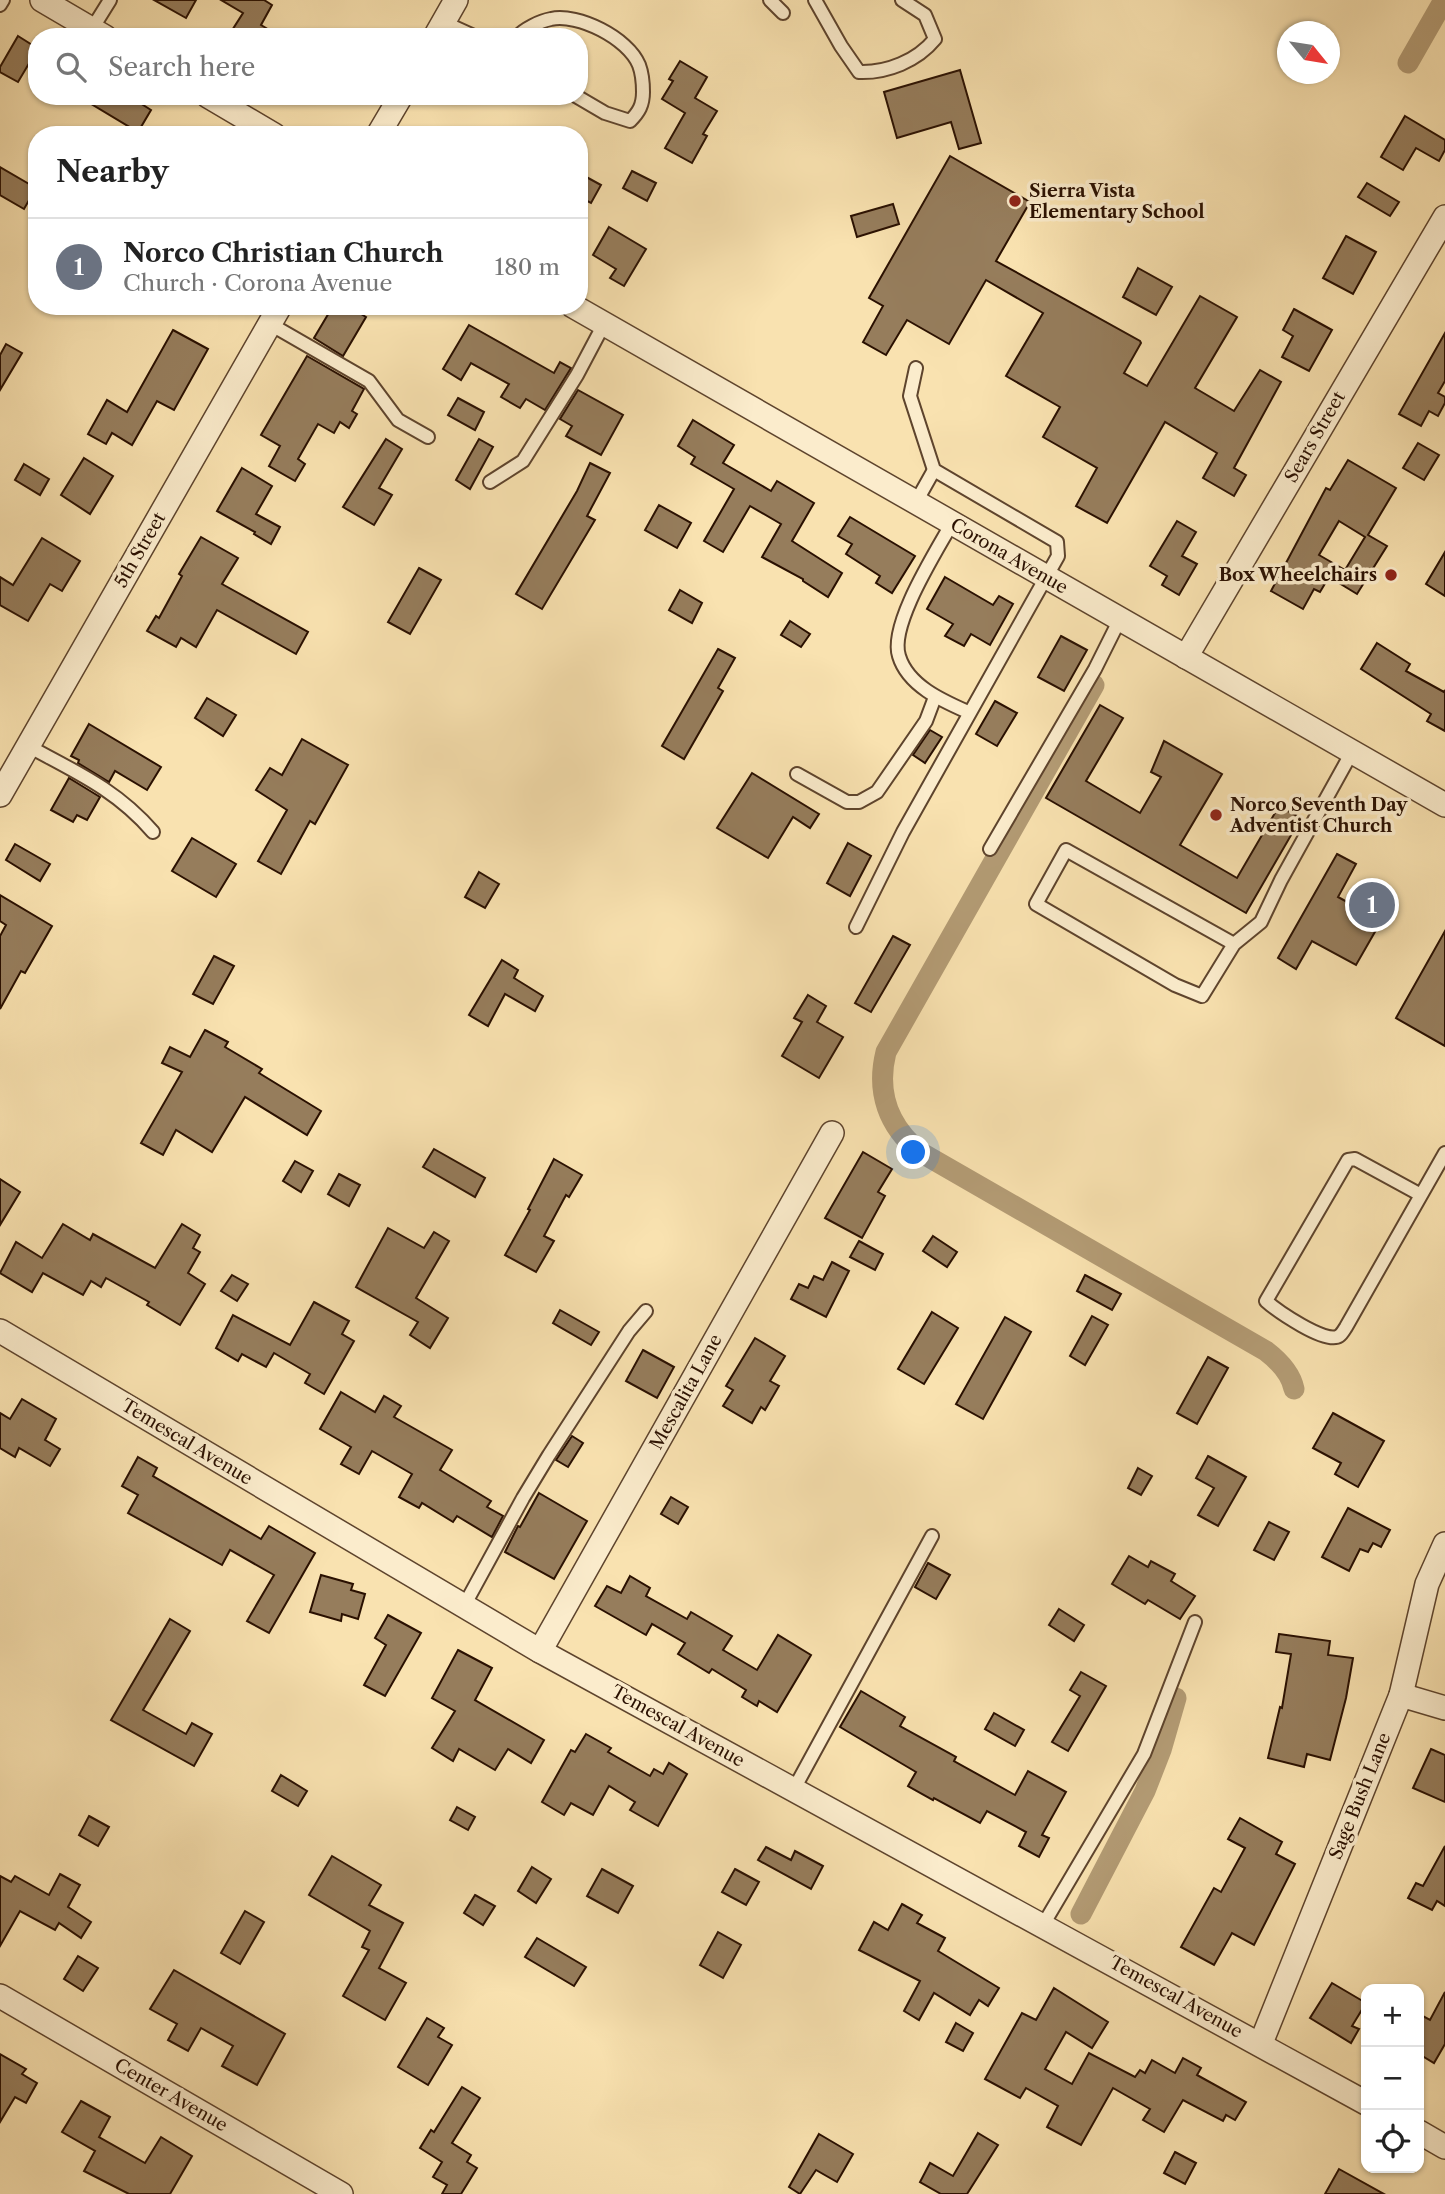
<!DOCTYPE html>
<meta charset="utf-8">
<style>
body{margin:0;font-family:"Libre Caslon Text",serif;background:#f6f6f6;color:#222}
.controls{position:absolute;right:21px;bottom:21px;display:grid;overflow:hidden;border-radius:14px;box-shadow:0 2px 5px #0004}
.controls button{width:63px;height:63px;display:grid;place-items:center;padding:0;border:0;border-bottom:2px solid #e0e0e0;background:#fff;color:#222;font:35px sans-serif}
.compass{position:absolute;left:1277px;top:21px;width:63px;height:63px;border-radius:50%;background:#fff;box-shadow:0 2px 5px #0004;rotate:120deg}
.you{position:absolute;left:914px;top:1153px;width:24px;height:24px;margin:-18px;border:5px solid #fff;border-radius:50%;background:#1a73e8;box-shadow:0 0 0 10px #1a73e833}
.badge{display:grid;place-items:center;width:46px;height:46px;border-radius:50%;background:#d93025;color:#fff;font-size:23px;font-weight:700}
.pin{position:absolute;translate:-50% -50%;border:4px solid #fff;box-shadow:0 2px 7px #0006}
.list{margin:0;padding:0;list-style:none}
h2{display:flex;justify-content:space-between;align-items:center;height:91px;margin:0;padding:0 28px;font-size:30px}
h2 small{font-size:23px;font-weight:400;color:#767676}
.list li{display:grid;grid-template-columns:46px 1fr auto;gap:21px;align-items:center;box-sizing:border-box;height:98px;padding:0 28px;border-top:2px solid #e0e0e0}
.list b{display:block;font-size:26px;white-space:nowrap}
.list p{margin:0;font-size:23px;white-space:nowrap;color:#767676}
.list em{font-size:23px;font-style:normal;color:#767676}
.icon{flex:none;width:38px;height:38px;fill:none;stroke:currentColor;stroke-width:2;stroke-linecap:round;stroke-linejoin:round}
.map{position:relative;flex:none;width:1445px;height:2194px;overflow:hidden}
.search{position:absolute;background:#fff;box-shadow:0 2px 5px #0004;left:28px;top:28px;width:560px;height:77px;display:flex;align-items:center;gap:18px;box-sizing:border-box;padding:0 24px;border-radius:28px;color:#767676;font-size:26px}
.panel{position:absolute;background:#fff;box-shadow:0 2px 5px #0004;left:28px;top:126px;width:560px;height:189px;border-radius:28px}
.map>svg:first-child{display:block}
</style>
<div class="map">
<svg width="1445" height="2194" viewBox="0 0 1445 2194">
<rect width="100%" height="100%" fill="#f9e2b0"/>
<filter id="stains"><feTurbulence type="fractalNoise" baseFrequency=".00286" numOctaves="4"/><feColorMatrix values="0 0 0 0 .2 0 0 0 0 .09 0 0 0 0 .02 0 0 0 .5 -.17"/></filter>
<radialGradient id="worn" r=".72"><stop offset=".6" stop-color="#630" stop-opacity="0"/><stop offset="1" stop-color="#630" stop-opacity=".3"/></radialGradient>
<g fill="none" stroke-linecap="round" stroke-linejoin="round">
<!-- canal -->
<g stroke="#b39b74" stroke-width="21">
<polyline points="1408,63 1444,0"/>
<path d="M1094,685L886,1052C876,1092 888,1126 920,1152L1266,1351C1279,1361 1291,1374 1294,1389"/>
<polyline points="1081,1914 1145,1791 1161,1750 1176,1698"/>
</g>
</g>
<!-- building -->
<g fill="#967d5c" stroke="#2a1001" stroke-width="2" fill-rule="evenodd">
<polygon points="154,0 196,0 186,18"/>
<polygon points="221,0 264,0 272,5 261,25 281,37 240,37 231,32 243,13"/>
<polygon points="18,36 37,48 37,50 18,82 0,72 0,67"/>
<polygon points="680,61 707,77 695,98 717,111 703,134 707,136 692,163 665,148 685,113 662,99 673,81 669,79"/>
<polygon points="960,70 981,143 959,149 951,122 897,138 884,92"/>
<polygon points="78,96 129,96 151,110 138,132"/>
<polygon points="1405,116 1445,140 1445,150 1439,161 1416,148 1403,170 1381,157"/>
<polygon points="950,156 1030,202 996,261 1140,341 1141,343 1124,373 1147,386 1200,296 1237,317 1195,388 1234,411 1260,370 1281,382 1234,468 1246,475 1234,496 1203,478 1217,453 1165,422 1107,523 1076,506 1097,468 1043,437 1060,407 1006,376 1043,313 986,280 949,344 907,320 886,355 863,342 883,306 869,298"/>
<polygon points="0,167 36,188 24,209 0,195"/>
<polygon points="632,171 656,183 647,201 623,188"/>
<polygon points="579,173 601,185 591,203 579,197"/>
<polygon points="1367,183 1399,202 1390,216 1358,197"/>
<polygon points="893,204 899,224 857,237 851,216"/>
<polygon points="609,227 646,249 624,286 610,278 616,269 593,255"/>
<polygon points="1346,236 1376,252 1353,294 1323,278"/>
<polygon points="1138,268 1172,287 1156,315 1123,297"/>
<polygon points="333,306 348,306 366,317 343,356 314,338"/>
<polygon points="1294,309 1332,330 1309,371 1282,357 1293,336 1283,330"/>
<polygon points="469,325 554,373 560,362 571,368 545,410 526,399 520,408 501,397 509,384 471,363 461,380 443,369"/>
<polygon points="173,330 208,349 174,410 157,401 132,445 112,433 106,444 88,434 107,400 127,412"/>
<polygon points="1445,333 1445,381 1438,393 1445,397 1445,403 1438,416 1429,411 1421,426 1399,414"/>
<polygon points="6,344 22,353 0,390 0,355"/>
<polygon points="307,356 364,389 352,411 357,414 349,428 340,422 334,433 318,424 298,459 305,464 295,481 269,466 280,446 261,435"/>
<polygon points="578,390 623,415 601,455 566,436 572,426 560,419"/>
<polygon points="458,398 484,412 475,430 448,415"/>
<polygon points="693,420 734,445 723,463 771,491 777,481 814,503 792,541 842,573 828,597 803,581 803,579 762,557 781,524 750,506 723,552 704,541 734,489 691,464 695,457 678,446"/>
<polygon points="386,439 402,449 379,488 392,495 374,525 343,507"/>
<polygon points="479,439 493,447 470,489 456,480"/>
<polygon points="1418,443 1439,455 1424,480 1403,468"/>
<polygon points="84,458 113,476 90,514 61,495"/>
<path d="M1348,460L1396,488L1368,535L1387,546L1357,594L1329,577L1320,592L1314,589L1303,609L1271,591L1326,488L1330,490ZM1339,521L1365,537L1345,570L1319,555Z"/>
<polygon points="590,463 610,473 587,516 595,520 542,609 516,594 577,491"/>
<polygon points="24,464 49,479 40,495 15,480"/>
<polygon points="242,468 272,486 256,514 280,527 271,544 254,534 255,532 217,511"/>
<polygon points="659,505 691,523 677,548 645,530"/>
<polygon points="850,517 915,556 892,593 876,583 880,576 846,554 852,544 838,536"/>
<polygon points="1177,521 1196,532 1182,556 1197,564 1179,595 1162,585 1167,576 1150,566"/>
<polygon points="201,537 238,558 222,584 308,632 296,654 217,610 196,647 181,638 176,647 147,631 156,616 159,618 182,576 179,574"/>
<polygon points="42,538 80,561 62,591 50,584 28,621 0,605 0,577 13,585"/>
<polygon points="1445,552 1445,596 1426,584"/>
<polygon points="419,568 441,580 410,634 388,622"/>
<polygon points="945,577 993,605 999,596 1013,604 990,645 971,634 964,646 945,636 953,624 927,609"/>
<polygon points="680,590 702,603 692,623 669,610"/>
<polygon points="790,621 810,634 801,647 781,635"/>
<polygon points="1061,636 1087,650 1064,691 1038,677"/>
<polygon points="1377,643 1410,664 1406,671 1444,692 1445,690 1445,731 1427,721 1431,714 1361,669"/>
<polygon points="718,649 735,658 718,688 723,691 684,759 662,746"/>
<polygon points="207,698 236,715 223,736 195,718"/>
<polygon points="995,701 1017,713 997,746 976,734"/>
<polygon points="1100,705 1123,718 1086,781 1140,813 1161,777 1151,772 1164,741 1222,774 1180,845 1237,878 1279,806 1301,818 1246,913 1046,798"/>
<polygon points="89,724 161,767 147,790 115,771 109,782 78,763 79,760 71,756"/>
<polygon points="930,730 942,737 925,763 913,755"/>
<polygon points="302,739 348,765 315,824 310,821 281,874 258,861 287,810 256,790 270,768 282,775"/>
<polygon points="752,773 819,814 810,828 793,817 768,858 717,828"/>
<polygon points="69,778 100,797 87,820 77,815 73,822 51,810"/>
<polygon points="192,838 236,864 216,897 172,871"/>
<polygon points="848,843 871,856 850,896 827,883"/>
<polygon points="15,844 50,864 40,881 6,860"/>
<polygon points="1337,854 1356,864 1338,897 1371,915 1366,924 1376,930 1356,965 1312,941 1296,969 1278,958"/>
<polygon points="479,872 499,884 485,908 465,897"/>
<polygon points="0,895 52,926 25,973 21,971 0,1009 0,936 6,925 0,921"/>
<polygon points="1445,931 1445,1046 1396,1018"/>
<polygon points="893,936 910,945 871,1012 855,1003"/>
<polygon points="214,956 234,966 213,1004 193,994"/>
<polygon points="502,960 518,970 514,978 543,996 535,1011 505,994 488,1026 469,1015"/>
<polygon points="808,995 826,1006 817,1022 843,1037 819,1078 782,1056 802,1022 794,1018"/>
<polygon points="205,1030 228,1042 225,1047 262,1069 259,1073 321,1111 307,1135 245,1097 212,1152 176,1130 163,1155 141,1143 182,1072 162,1063 170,1047 190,1057"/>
<polygon points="434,1149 485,1178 475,1197 423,1167"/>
<polygon points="863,1152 892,1169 878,1192 885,1196 862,1238 825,1218"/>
<polygon points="554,1159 582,1175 569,1197 566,1195 544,1236 554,1241 536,1272 505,1255 530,1210 528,1209"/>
<polygon points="295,1161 313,1171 301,1192 283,1181"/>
<polygon points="339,1174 360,1185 349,1206 328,1194"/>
<polygon points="0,1179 20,1192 0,1225"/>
<polygon points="63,1224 90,1240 93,1234 155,1268 182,1224 200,1235 193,1248 200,1252 188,1273 205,1284 180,1325 147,1305 149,1302 106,1278 101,1287 91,1281 83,1295 43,1273 32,1292 0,1273 16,1242 42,1258"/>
<polygon points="388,1228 424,1248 434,1232 449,1241 416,1298 448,1318 430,1348 410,1335 418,1322 356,1287"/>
<polygon points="933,1236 957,1252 947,1267 923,1251"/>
<polygon points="859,1241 883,1254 875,1270 850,1257"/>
<polygon points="832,1262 849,1271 826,1317 791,1299 799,1284 808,1288 814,1276 823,1280"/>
<polygon points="232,1275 248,1284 237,1301 221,1291"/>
<polygon points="1085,1275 1121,1294 1112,1310 1077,1291"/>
<polygon points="314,1302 349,1321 342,1334 354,1341 324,1394 305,1383 310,1374 274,1353 266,1367 242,1354 238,1361 216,1348 233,1315 290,1345"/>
<polygon points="560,1310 599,1332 591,1345 553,1323"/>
<polygon points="932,1312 958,1328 924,1384 898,1369"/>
<polygon points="1092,1316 1108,1325 1085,1365 1070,1356"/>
<polygon points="1005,1317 1031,1332 983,1419 956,1404"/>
<polygon points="755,1338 785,1356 770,1381 779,1386 765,1410 761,1407 752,1423 723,1406 733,1390 726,1386"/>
<polygon points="643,1350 674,1367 657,1398 626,1381"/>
<polygon points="1208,1357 1228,1368 1197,1424 1177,1413"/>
<polygon points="341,1392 375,1412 384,1396 401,1406 394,1417 452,1450 440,1470 491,1501 487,1507 503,1516 492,1537 457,1516 453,1522 422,1503 419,1508 399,1497 412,1474 372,1451 359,1474 341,1464 351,1447 320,1429"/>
<polygon points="22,1399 56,1419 45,1440 60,1449 50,1466 19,1448 15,1457 0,1448 0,1413 10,1419"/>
<polygon points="1333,1413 1384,1441 1358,1487 1335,1474 1341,1463 1313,1448"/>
<polygon points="572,1436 583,1443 568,1467 556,1460"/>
<polygon points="1208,1456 1246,1477 1218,1526 1198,1515 1214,1488 1196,1478"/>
<polygon points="138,1457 157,1468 153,1476 261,1539 269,1526 315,1553 269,1633 247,1621 274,1575 230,1550 222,1565 128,1513 138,1495 122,1486"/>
<polygon points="1138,1468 1152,1476 1141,1495 1128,1488"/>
<polygon points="539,1493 587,1521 554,1579 505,1552 518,1526 520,1527"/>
<polygon points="671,1497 688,1507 678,1524 661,1514"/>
<polygon points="1348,1508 1390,1530 1381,1547 1373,1543 1368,1552 1360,1549 1349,1571 1322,1557"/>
<polygon points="1269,1522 1289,1532 1274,1560 1254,1550"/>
<polygon points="1129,1556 1148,1567 1151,1561 1175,1574 1171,1581 1195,1596 1180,1619 1148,1600 1145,1604 1112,1584"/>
<polygon points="928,1563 950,1575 936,1599 915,1587"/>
<polygon points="321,1575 353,1584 351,1590 365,1594 358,1619 342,1614 341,1621 310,1612"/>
<polygon points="630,1576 650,1588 646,1596 687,1619 691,1612 732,1636 723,1650 757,1670 778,1635 811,1655 777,1712 759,1701 757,1706 742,1697 746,1690 712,1669 709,1673 678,1654 685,1643 652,1624 646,1635 595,1606 607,1586 621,1593"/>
<polygon points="1059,1609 1084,1625 1074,1641 1049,1625"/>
<polygon points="388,1615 421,1633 385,1696 364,1685 386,1645 375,1638"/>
<polygon points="170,1619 190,1631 143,1710 186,1734 192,1723 212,1734 194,1766 111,1720"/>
<polygon points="1279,1634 1330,1641 1328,1655 1353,1658 1346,1698 1330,1760 1307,1754 1304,1767 1268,1758 1280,1707 1282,1708 1291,1654 1276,1652"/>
<polygon points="458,1650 492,1668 475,1700 544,1740 531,1763 508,1749 495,1770 459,1749 453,1761 432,1748 455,1711 432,1698"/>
<polygon points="1081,1672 1106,1686 1068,1751 1052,1742 1080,1696 1070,1690"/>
<polygon points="861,1691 905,1717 900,1726 956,1757 954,1761 1015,1795 1028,1771 1066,1792 1042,1835 1049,1838 1039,1857 1019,1846 1026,1832 987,1811 980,1823 934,1798 933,1800 908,1786 916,1772 840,1727"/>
<polygon points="994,1713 1024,1730 1015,1746 985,1729"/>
<polygon points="586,1734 611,1748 608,1752 650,1776 654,1769 663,1774 669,1763 687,1774 658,1826 630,1810 635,1802 609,1786 593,1815 571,1803 564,1815 542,1802 571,1750 575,1752"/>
<polygon points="1431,1749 1445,1755 1445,1802 1413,1788"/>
<polygon points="281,1775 307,1791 298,1806 272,1791"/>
<polygon points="457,1807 475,1817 468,1830 450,1820"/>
<polygon points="89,1816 109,1827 98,1846 79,1835"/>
<polygon points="1240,1818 1282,1842 1276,1854 1295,1864 1254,1945 1232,1933 1214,1965 1181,1947 1214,1888 1221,1892 1245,1848 1228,1839"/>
<polygon points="1445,1846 1445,1906 1437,1901 1432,1910 1408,1898 1416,1883 1423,1886"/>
<polygon points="766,1847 791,1860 795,1851 823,1866 811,1889 758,1860"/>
<polygon points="332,1856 381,1885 369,1905 403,1923 379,1968 406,1983 385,2020 343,1996 369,1950 362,1947 370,1931 309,1895"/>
<polygon points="532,1867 551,1879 536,1903 518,1891"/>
<polygon points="602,1869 633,1886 618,1913 587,1896"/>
<polygon points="735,1869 759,1882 746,1905 722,1892"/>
<polygon points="60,1874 80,1885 68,1907 91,1922 81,1938 59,1923 55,1930 20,1911 0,1946 0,1876 11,1882 15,1876 49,1895"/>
<polygon points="475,1895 495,1906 483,1925 464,1913"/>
<polygon points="902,1904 922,1915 917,1923 945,1938 938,1951 999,1988 988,2006 979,2000 970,2015 934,1993 919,2020 904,2011 920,1981 859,1950 874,1922 888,1930"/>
<polygon points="245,1911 264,1922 240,1964 221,1953"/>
<polygon points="718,1932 741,1945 723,1978 700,1965"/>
<polygon points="537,1938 586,1967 574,1986 525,1957"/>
<polygon points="78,1956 98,1968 83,1991 64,1979"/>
<polygon points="174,1970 285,2034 257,2085 222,2066 233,2046 201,2028 188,2051 168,2040 177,2024 150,2009"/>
<polygon points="1332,1983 1366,2003 1352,2026 1359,2029 1351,2043 1310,2018"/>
<polygon points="1054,1988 1108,2022 1092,2048 1066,2032 1045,2069 1072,2084 1089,2053 1135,2077 1140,2070 1145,2073 1152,2060 1175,2073 1183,2058 1201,2068 1197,2075 1246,2102 1235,2120 1226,2115 1223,2121 1183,2100 1164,2132 1143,2120 1150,2109 1113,2088 1081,2145 1047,2127 1058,2106 1026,2088 1020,2098 985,2079 1022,2013 1036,2020"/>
<polygon points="1445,1992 1445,2044 1434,2063 1419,2054 1419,2014 1430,2020"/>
<polygon points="427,2018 444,2028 438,2037 452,2045 428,2085 398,2067"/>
<polygon points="956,2023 973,2033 963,2051 946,2042"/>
<polygon points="0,2054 26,2069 22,2074 37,2083 26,2103 15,2097 0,2122"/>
<polygon points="462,2087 480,2098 452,2143 471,2155 467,2162 477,2168 461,2194 442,2194 447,2185 433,2177 442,2162 420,2148 431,2130 434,2132"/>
<polygon points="81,2101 110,2117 99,2137 145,2163 161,2137 192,2156 170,2194 129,2194 84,2171 95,2151 62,2132"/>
<polygon points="978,2133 998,2145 967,2194 941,2194 920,2182 930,2163 953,2176"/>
<polygon points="819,2134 853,2154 837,2182 816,2170 800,2194 789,2187"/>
<polygon points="1175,2152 1196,2163 1185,2184 1164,2173"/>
<polygon points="1339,2169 1384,2194 1325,2194"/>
</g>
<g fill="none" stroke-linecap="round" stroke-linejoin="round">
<defs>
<g id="service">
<polyline points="770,0 783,13"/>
<path d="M815,0L841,46L859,72C887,73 917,61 935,39L925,15L902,0"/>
<polyline points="0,5 3,0"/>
<polyline points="443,22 476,37"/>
<polyline points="92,29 110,0"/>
<path d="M517,37C524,29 540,21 551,19C578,13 628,38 639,65C642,73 643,84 643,92C643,105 639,112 630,121L605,113L576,96"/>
<polyline points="270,324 369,381 398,420 428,437"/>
<polyline points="490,482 523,461 577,375 604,324"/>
<polyline points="916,502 934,470"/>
<path d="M952,523C936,552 889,625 899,656C908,686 943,701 968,712"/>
<path d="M28,746C76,772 117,790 153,832"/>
<polyline points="797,774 847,802 859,802 877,792 926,721 935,697"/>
<polyline points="990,849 1095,669 1120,619"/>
<polyline points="856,927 903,832 1058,556 1057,542 934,470 910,396 916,368"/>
<polyline points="1234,944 1202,996 1175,985 1036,904 1066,850 1234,944 1261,922 1281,880 1352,752"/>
<path d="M1421,1195L1355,1159L1348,1160L1266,1301C1276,1310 1326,1345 1339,1336C1342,1334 1344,1330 1346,1327L1445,1153"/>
<polyline points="464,1606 523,1498 549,1455 629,1331 646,1311"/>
<polyline points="794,1789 932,1536"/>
<polyline points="1043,1925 1144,1754 1195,1622"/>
</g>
<g id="minor">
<polyline points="42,0 105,37"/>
<polyline points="435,37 456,0"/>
<polyline points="208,96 274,135"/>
<polyline points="378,135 401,96"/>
<polyline points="573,306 1445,805"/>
<polyline points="1186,657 1445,217"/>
<polyline points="0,795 280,306"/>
<polyline points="0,1331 540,1651 1366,2103"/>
<polyline points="540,1651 832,1133"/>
<polyline points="1401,1695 1445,1708"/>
<polyline points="0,1996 341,2194"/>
<polyline points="1261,2043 1401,1695 1427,1584 1445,1544"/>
<polyline points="1419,2132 1445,2147"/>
</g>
</defs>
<!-- service casing -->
<use href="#service" stroke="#5e442d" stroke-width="16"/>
<!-- minor casing -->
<use href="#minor" stroke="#5e442d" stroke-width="26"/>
<!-- service -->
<use href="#service" stroke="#fbeccc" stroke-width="12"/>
<!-- minor -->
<use href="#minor" stroke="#fbeccc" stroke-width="23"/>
</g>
<!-- markers -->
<g fill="#8f2418" stroke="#fbeccc" stroke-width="2.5">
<circle cx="1015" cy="201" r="7"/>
<circle cx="1391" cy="575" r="7"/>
<circle cx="1216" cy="815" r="7"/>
</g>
<g text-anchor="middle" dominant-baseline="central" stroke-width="7" stroke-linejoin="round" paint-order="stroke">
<!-- poi labels -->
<g font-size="18" font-weight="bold" fill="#2a1001" stroke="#fbeccc" text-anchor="start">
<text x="1029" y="191">Sierra Vista<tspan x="1029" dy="21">Elementary School</tspan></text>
<text x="1377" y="575" text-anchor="end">Box Wheelchairs</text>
<text x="1230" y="805">Norco Seventh Day<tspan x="1230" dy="21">Adventist Church</tspan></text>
</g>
<!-- street labels -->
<g font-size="18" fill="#2a1001" stroke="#fbeccc">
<text transform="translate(1315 437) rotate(-60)">Sears Street</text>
<text transform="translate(140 550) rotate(-60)">5th Street</text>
<text transform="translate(1009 556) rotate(30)">Corona Avenue</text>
<text transform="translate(686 1392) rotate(-61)">Mescalita Lane</text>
<text transform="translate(187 1442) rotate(31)">Temescal Avenue</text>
<text transform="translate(678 1726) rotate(29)">Temescal Avenue</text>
<text transform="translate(1360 1796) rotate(-68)">Sage Bush Lane</text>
<text transform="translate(1176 1997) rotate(29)">Temescal Avenue</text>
<text transform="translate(171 2095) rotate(30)">Center Avenue</text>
</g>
</g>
<rect width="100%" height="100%" filter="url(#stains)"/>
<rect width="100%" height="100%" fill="url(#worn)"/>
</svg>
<div class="controls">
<button>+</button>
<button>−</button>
<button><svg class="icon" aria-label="locate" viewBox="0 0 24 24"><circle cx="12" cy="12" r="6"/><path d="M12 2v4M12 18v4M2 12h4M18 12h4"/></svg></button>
</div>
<svg class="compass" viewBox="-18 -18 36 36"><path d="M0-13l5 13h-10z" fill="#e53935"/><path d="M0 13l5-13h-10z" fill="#767676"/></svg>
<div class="you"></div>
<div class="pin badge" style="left:1372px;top:905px;background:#6b7280">1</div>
<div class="search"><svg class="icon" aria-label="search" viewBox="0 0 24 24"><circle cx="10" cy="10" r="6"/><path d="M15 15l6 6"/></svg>Search here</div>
<section class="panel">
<h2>Nearby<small></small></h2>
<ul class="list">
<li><span class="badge" style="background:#6b7280">1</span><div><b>Norco Christian Church</b><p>Church · Corona Avenue</p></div><em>180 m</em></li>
</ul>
</section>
</div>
